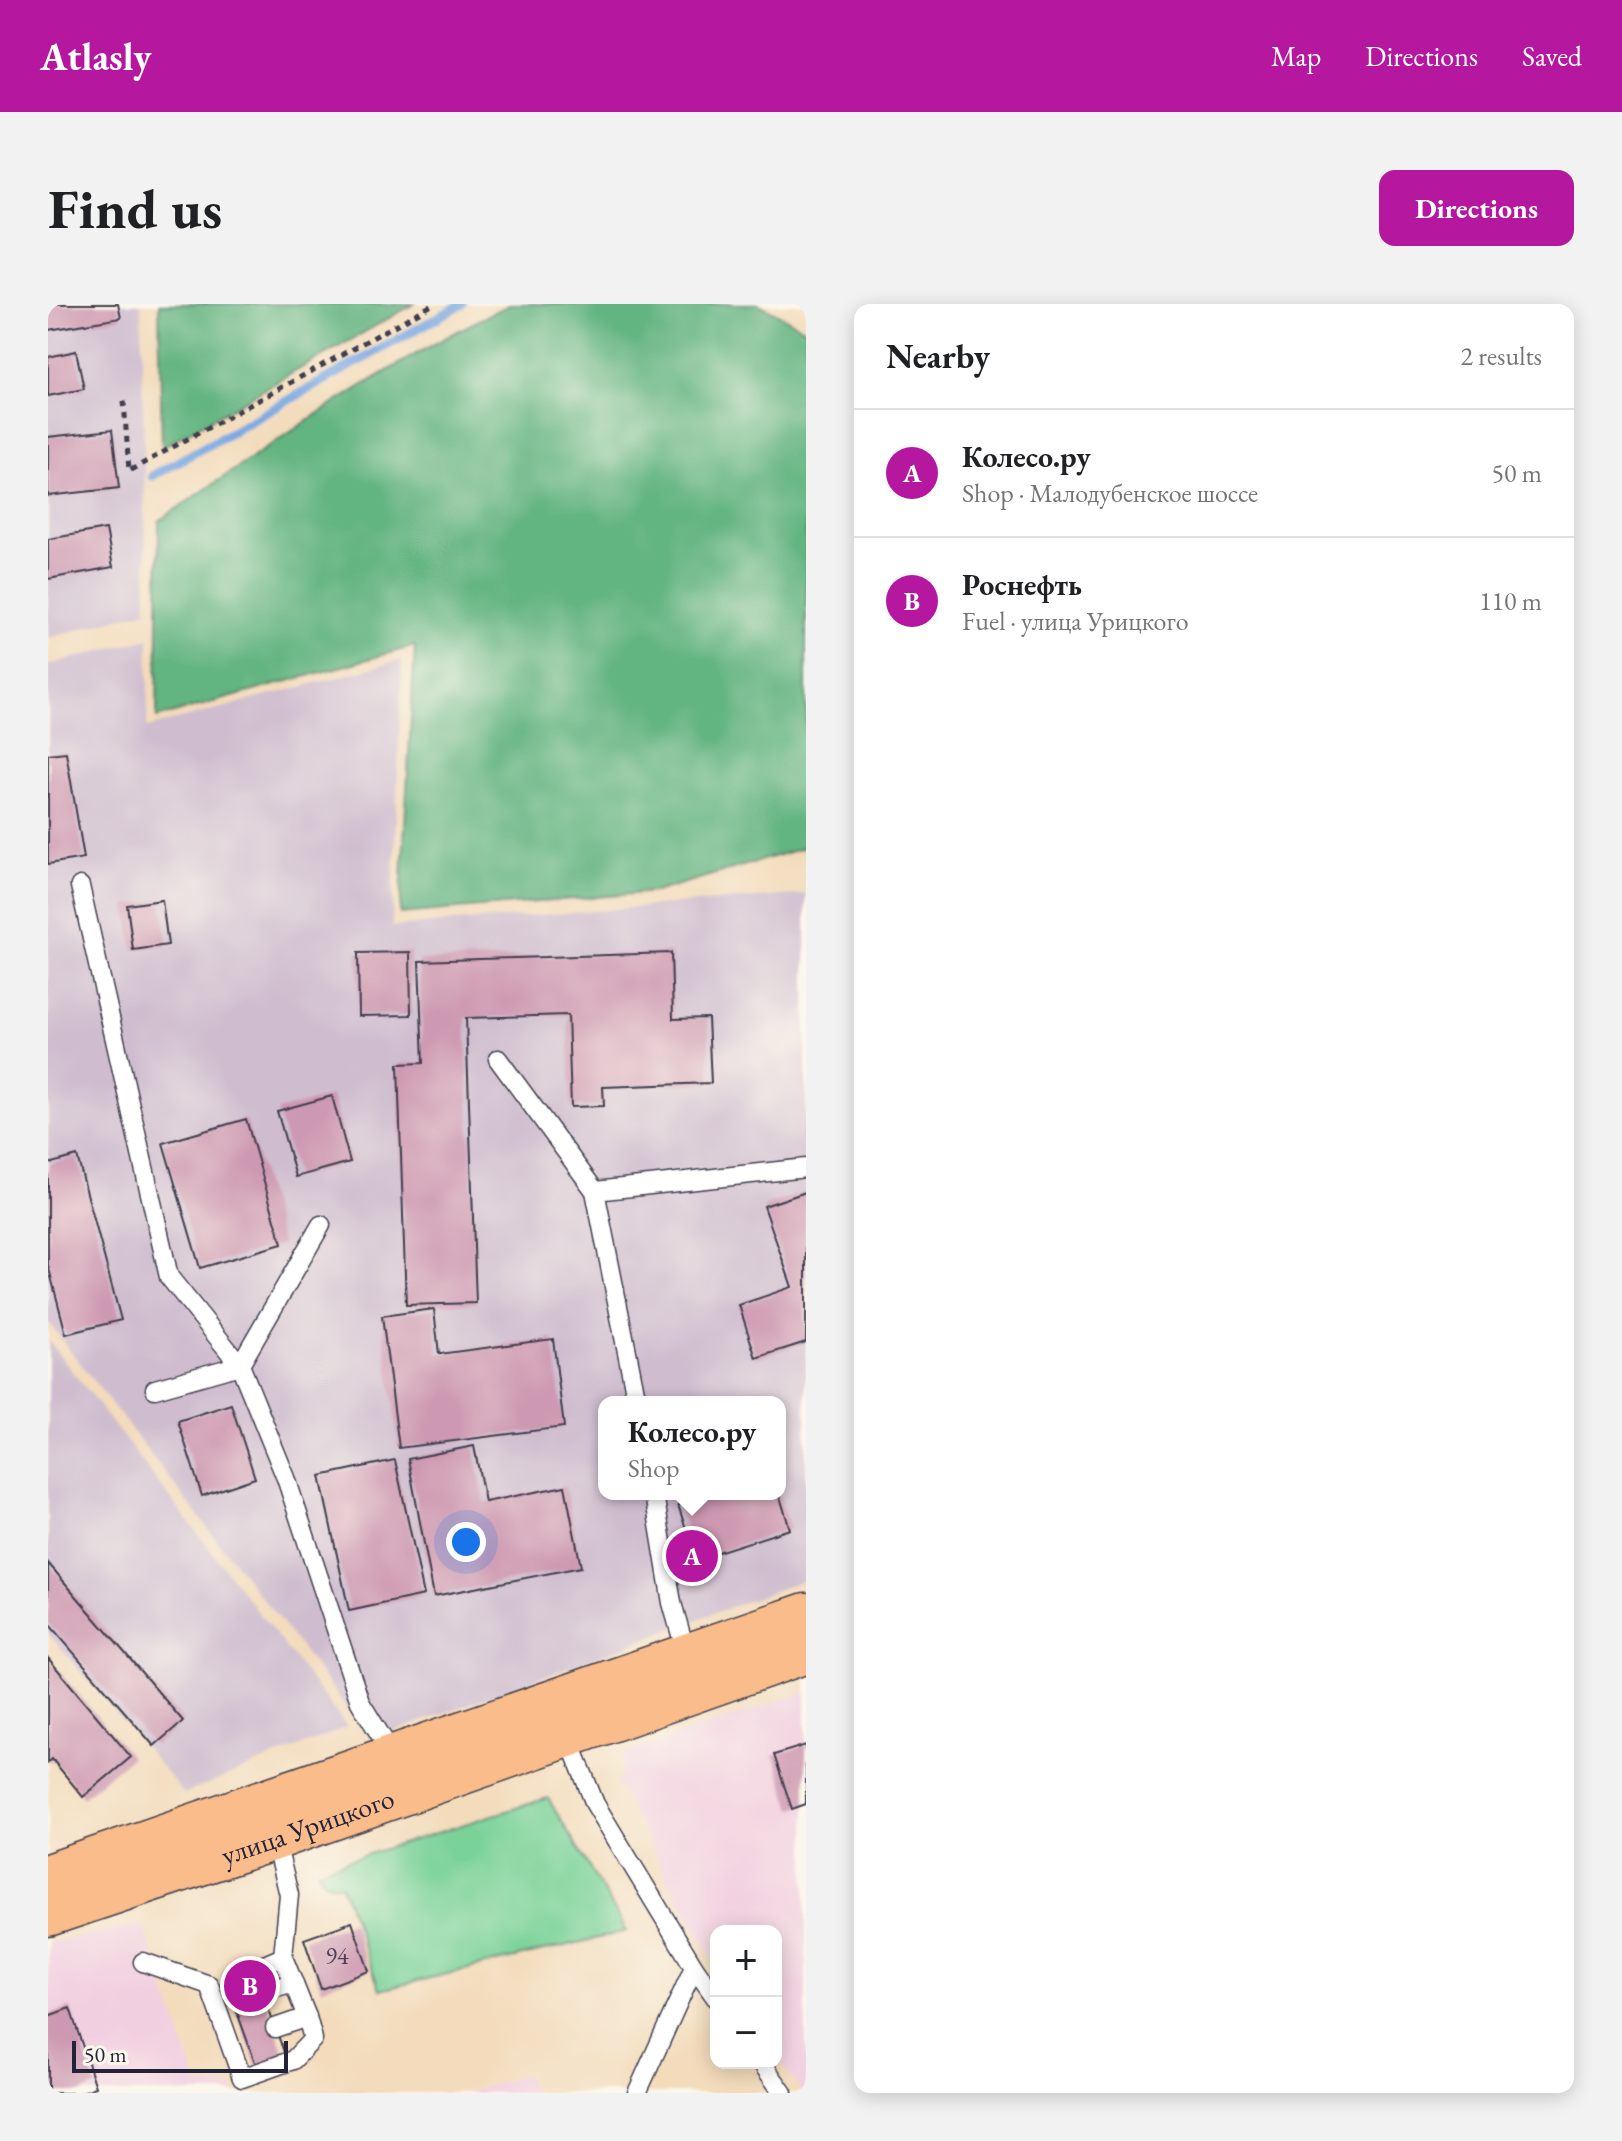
<!DOCTYPE html>
<meta charset="utf-8">
<style>
body{margin:0;font-family:"EB Garamond",serif;background:#f2f2f2;color:#202124}
.controls{position:absolute;right:24px;bottom:24px;display:grid;overflow:hidden;border-radius:16px;box-shadow:0 4px 20px #0003}
.controls button{width:72px;height:72px;display:grid;place-items:center;padding:0;border:0;border-bottom:2px solid #e0e0e0;background:#fff;color:#202124;font:40px sans-serif}
.scale{position:absolute;left:24px;bottom:20px;width:216px;box-sizing:border-box;padding-left:8px;border:4px solid #22223b;border-top:0;font-size:22px;line-height:28px;white-space:nowrap;color:#22223b;-webkit-text-stroke:6px #fbf7ec;paint-order:stroke}
.you{position:absolute;left:418px;top:1238px;width:28px;height:28px;margin:-20px;border:6px solid #fff;border-radius:50%;background:#1a73e8;box-shadow:0 0 0 12px #1a73e833}
.badge{display:grid;place-items:center;width:52px;height:52px;border-radius:50%;background:#b5179e;color:#fff;font-size:26px;font-weight:700}
.pin{position:absolute;translate:-50% -50%;border:4px solid #fff;box-shadow:0 2px 8px #0006}
.popup{position:absolute;left:550px;top:1092px;width:188px;height:104px;box-sizing:border-box;display:grid;place-content:center;border-radius:16px;background:#fff;filter:drop-shadow(0 2px 6px #0005);font-size:26px;white-space:nowrap;color:#757577}
.popup b{font-size:30px;color:#202124}
.popup::after{content:'';position:absolute;left:50%;top:100%;margin-left:-16px;border:16px solid transparent;border-top-color:#fff}
.list{margin:0;padding:0;list-style:none}
h2{display:flex;justify-content:space-between;align-items:center;height:104px;margin:0;padding:0 32px;font-size:34px}
h2 small{font-size:26px;font-weight:400;color:#757577}
.list li{display:grid;grid-template-columns:52px 1fr auto;gap:24px;align-items:center;box-sizing:border-box;height:128px;padding:0 32px;border-top:2px solid #e0e0e0}
.list b{display:block;font-size:30px;white-space:nowrap}
.list p{margin:0;font-size:26px;white-space:nowrap;color:#757577}
.list em{font-size:26px;font-style:normal;color:#757577}
.map{position:relative;flex:none;width:758px;height:1789px;overflow:hidden;border-radius:16px}
header{display:flex;align-items:center;gap:48px;box-sizing:border-box;height:112px;padding:0 40px;background:#b5179e;color:#fff}
header strong{font-size:38px}
nav{display:flex;gap:44px;margin-inline-start:auto;font-size:28px}
.intro{display:flex;align-items:center;justify-content:space-between;box-sizing:border-box;height:192px;padding:0 48px}
h1{margin:0;font-size:56px}
.button{padding:20px 36px;border-radius:16px;background:#b5179e;color:#fff;font-size:28px;font-weight:700}
main{display:flex;gap:48px;padding:0 48px}
aside{flex:1;background:#fff;border-radius:16px;box-shadow:0 4px 20px #0003}
.map>svg:first-child{display:block}
</style>
<header>
<strong>Atlasly</strong>
<nav><a>Map</a><a>Directions</a><a>Saved</a></nav>
</header>
<div class="intro"><h1>Find us</h1><a class="button">Directions</a></div>
<main>
<div class="map">
<svg width="758" height="1789" viewBox="0 0 758 1789">
<rect width="100%" height="100%" fill="#fbf7ec"/>
<filter id="ink" filterUnits="userSpaceOnUse"><feTurbulence type="fractalNoise" baseFrequency=".0125" numOctaves="2"/><feDisplacementMap in="SourceGraphic" scale="16" xChannelSelector="R" yChannelSelector="G"/><feConvolveMatrix kernelMatrix="1 2 1 2 8 2 1 2 1" color-interpolation-filters="sRGB"/></filter>
<filter id="wash" filterUnits="userSpaceOnUse"><feTurbulence type="fractalNoise" baseFrequency=".006" numOctaves="4" result="noise"/><feDisplacementMap in="SourceGraphic" scale="32" xChannelSelector="R" yChannelSelector="G"/><feGaussianBlur stdDeviation="1.8" result="paint"/><feColorMatrix in="noise" values="0 0 0 0 0 0 0 0 0 0 0 0 0 0 0 0 0 1.4 0 .05"/><feComposite in="paint" operator="in"/></filter>
<g filter="url(#wash)">
<rect width="100%" height="100%" fill="#f3dbbb"/>
<!-- built -->
<g fill="#f2cfe0">
<polygon points="758,1388 758,1789 755,1789 728,1752 728,1627 668,1627 668,1657 643,1618 569,1479 578,1449"/>
<polygon points="95,1621 150,1782 185,1783 187,1789 0,1789 0,1638"/>
<polygon points="478,1770 485,1789 418,1789"/>
</g>
<!-- industrial -->
<g fill="#cfbdcf" fill-rule="evenodd">
<polygon points="0,0 93,0 99,306 0,334"/>
<path d="M101,334L99,424L354,356L344,623L758,590V1275L324,1436L0,1018V361ZM556,1098H732V1190H556Z"/>
<polygon points="0,1036 299,1423 136,1490 0,1329"/>
</g>
<!-- green -->
<path fill="#79d298" stroke="#4e7a6a" stroke-width="2" d="M500,1494L579,1627L332,1686L293,1581C280,1581 276,1578 269,1566Z"/>
<!-- forest -->
<g fill="#62b480" stroke="#426b5e" stroke-width="2">
<polygon points="111,0 366,0 114,143"/>
<path d="M463,0H711L758,25V543L607,588L352,610L367,342L109,414L111,217C225,139 338,60 463,0Z"/>
</g>
<g fill="none" stroke-linecap="round" stroke-linejoin="round">
<!-- stream -->
<polyline stroke="#77a6e1" stroke-width="9" points="104,172 414,0"/>
</g>
<g id="blocks">
<!-- building -->
<g fill="#cd98b1">
<polygon points="0,0 70,0 73,14 0,26"/>
<polygon points="28,47 36,85 0,92 0,53"/>
<polygon points="64,126 71,184 0,192 0,133"/>
<polygon points="58,225 65,263 0,275 0,235"/>
<polygon points="18,448 36,554 0,560 0,450"/>
<polygon points="114,596 120,641 85,646 79,601"/>
<polygon points="362,648 363,711 311,712 310,649"/>
<polygon points="623,649 625,715 660,714 663,779 555,783 556,802 523,803 520,711 418,714 428,999 358,1001 350,760 375,759 371,657"/>
<polygon points="284,792 302,858 248,873 229,807"/>
<polygon points="198,815 234,940 152,964 115,839"/>
<polygon points="29,852 73,1016 18,1030 0,961 0,860"/>
<polygon points="758,888 758,1038 708,1054 691,1001 744,983 716,902"/>
<polygon points="386,1005 391,1050 505,1035 516,1123 351,1144 334,1012"/>
<polygon points="183,1100 207,1174 154,1192 130,1117"/>
<polygon points="426,1142 437,1198 517,1182 533,1263 386,1292 360,1155"/>
<polygon points="347,1156 376,1291 301,1307 272,1172"/>
<polygon points="665,1190 731,1190 742,1225 648,1255 630,1201"/>
<polygon points="0,1259 135,1417 106,1442 0,1319"/>
<polygon points="0,1354 83,1453 35,1493 4,1455 0,1459"/>
<polygon points="758,1441 758,1500 744,1505 726,1451"/>
<polygon points="304,1618 321,1667 273,1685 256,1635"/>
<polygon points="204,1659 237,1751 208,1761 175,1669"/>
<polygon points="22,1704 48,1783 32,1789 0,1789 0,1712"/>
</g>
</g>
</g>
<g filter="url(#ink)">
<use href="#blocks" fill-opacity="0" stroke="#413e4e" stroke-width="2"/>
<g fill="none" stroke-linecap="round" stroke-linejoin="round">
<defs>
<g id="lane">
<polyline points="32,582 121,973 192,1061 238,1174 312,1398 346,1453"/>
<polyline points="450,755 547,887 589,1098"/>
<polyline points="547,887 758,864"/>
<polyline points="107,1085 192,1061 273,921"/>
<polyline points="606,1190 624,1299 639,1352"/>
<polyline points="519,1430 547,1500 646,1663 668,1694"/>
<polyline points="95,1658 161,1681 194,1774 245,1756 265,1735 259,1713 235,1653 241,1591 227,1534"/>
<polyline points="207,1665 235,1653"/>
<polyline points="215,1688 246,1679"/>
<polyline points="227,1724 259,1713"/>
<polyline points="714,1759 735,1789"/>
<polyline points="589,1789 646,1663"/>
</g>
<g id="highway">
<polyline points="0,1572 758,1311"/>
<path id="s1" d="M0,1610L227,1534L758,1347"/>
</g>
</defs>
<!-- lane casing -->
<use href="#lane" stroke="#413e4e" stroke-width="21"/>
<!-- highway casing -->
<use href="#highway" stroke="#413e4e" stroke-width="47"/>
<!-- path -->
<polyline stroke="#413e4e" stroke-width="5" stroke-dasharray="6 6" stroke-linecap="butt" points="76,97 81,167 386,0"/>
<!-- lane -->
<use href="#lane" stroke="#fff" stroke-width="18"/>
<!-- highway -->
<use href="#highway" stroke="#f9bc8a" stroke-width="44"/>
</g>
</g>
<g text-anchor="middle" dominant-baseline="central" stroke-width="6" stroke-linejoin="round" paint-order="stroke">
<!-- number labels -->
<g font-size="24" fill="#4d4058">
<text x="289" y="1651">94</text>
</g>
<!-- street labels -->
<g font-size="28" fill="#22223b" stroke="#fbf7ec">
<text stroke="none"><textPath href="#s1" startOffset="274">улица Урицкого</textPath></text>
</g>
</g>
</svg>
<div class="controls">
<button>+</button>
<button>−</button>
</div>
<div class="scale">50 m</div>
<div class="you"></div>
<div class="pin badge" style="left:644px;top:1252px">A</div>
<div class="popup"><b>Колесо.ру</b>Shop</div>
<div class="pin badge" style="left:202px;top:1682px">B</div>
</div>
<aside>
<h2>Nearby<small>2 results</small></h2>
<ul class="list">
<li><span class="badge">A</span><div><b>Колесо.ру</b><p>Shop · Малодубенское шоссе</p></div><em>50 m</em></li>
<li><span class="badge">B</span><div><b>Роснефть</b><p>Fuel · улица Урицкого</p></div><em>110 m</em></li>
</ul>
</aside>
</main>
